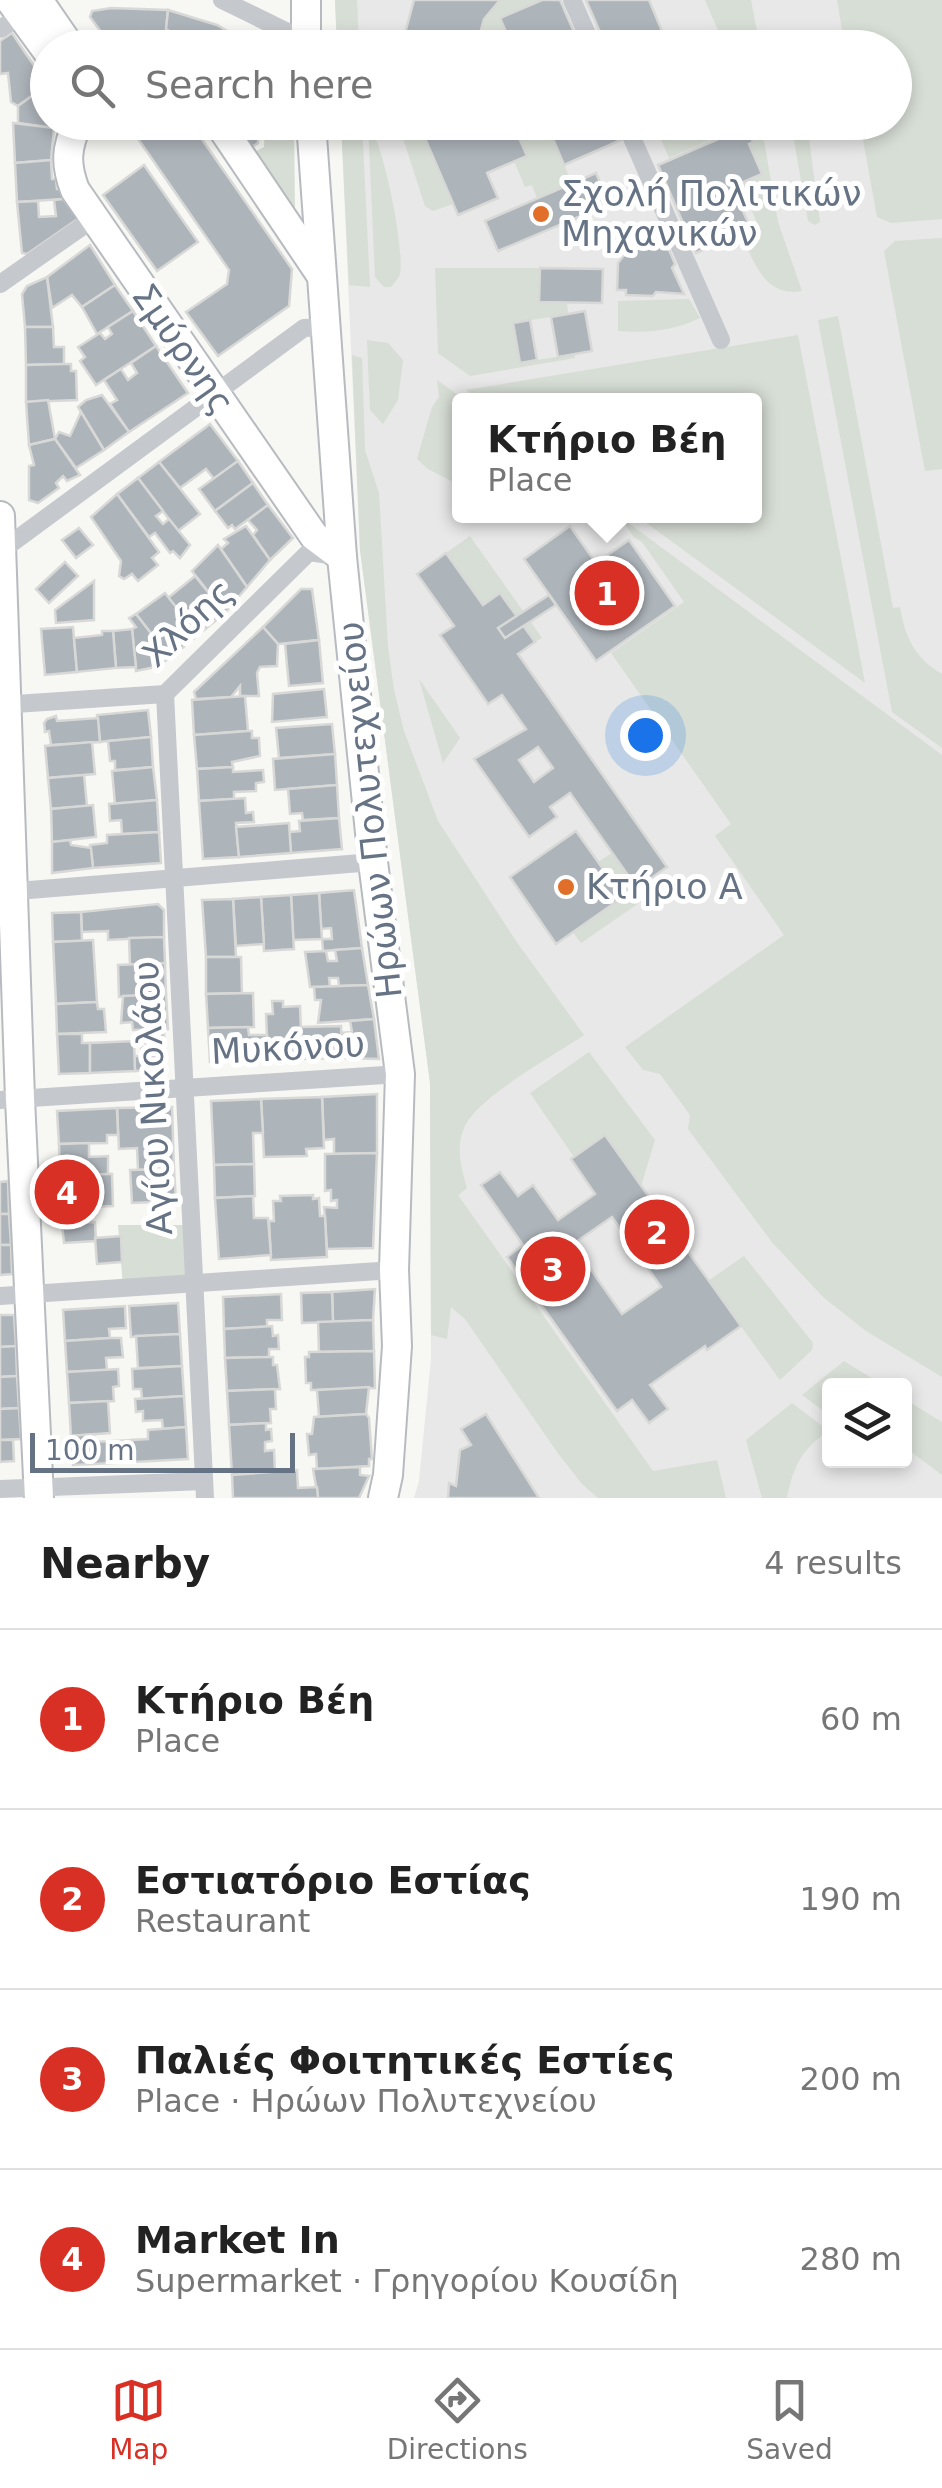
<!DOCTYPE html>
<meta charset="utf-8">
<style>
body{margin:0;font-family:"DejaVu Sans",sans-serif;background:#f2f2f2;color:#222}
.controls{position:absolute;right:30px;bottom:30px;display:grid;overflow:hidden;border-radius:10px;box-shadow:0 5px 15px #0003}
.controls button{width:90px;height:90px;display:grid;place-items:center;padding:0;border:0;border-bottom:2px solid #e0e0e0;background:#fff;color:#222;font:50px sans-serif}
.scale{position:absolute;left:30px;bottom:25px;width:265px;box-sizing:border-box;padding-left:10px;border:5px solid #667385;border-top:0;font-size:28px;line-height:35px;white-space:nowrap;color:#667385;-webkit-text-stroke:8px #fff;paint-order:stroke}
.you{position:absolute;left:645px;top:735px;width:35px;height:35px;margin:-25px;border:8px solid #fff;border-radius:50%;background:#1a73e8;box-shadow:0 0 0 15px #1a73e833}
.badge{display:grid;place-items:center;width:65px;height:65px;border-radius:50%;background:#d93025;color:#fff;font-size:32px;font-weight:700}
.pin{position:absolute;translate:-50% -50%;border:5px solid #fff;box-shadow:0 2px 10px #0006}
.popup{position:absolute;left:452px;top:393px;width:310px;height:130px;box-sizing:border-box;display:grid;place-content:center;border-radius:10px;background:#fff;filter:drop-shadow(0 2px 8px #0005);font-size:32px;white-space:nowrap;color:#767676}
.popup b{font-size:38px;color:#222}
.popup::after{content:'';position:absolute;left:50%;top:100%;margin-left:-20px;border:20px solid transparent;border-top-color:#fff}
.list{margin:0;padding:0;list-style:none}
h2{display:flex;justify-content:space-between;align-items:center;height:130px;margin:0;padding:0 40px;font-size:42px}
h2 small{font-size:32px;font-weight:400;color:#767676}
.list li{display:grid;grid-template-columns:65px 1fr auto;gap:30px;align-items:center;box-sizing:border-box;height:180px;padding:0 40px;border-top:2px solid #e0e0e0}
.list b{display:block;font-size:38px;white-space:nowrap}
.list p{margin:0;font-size:32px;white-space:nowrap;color:#767676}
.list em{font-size:32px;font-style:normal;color:#767676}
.icon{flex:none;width:55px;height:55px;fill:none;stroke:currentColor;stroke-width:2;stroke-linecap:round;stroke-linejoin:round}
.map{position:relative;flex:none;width:942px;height:1498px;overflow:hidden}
.search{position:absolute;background:#fff;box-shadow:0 5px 15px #0003;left:30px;right:30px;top:30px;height:110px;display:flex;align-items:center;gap:25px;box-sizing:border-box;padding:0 35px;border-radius:55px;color:#767676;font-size:38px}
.sheet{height:850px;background:#fff}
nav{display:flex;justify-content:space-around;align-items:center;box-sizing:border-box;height:140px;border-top:2px solid #e0e0e0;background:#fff;font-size:28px;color:#767676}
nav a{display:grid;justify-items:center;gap:5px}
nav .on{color:#d93025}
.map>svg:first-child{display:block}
</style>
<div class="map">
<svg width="942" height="1498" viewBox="0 0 942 1498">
<rect width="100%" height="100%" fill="#f7f7f4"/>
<!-- built -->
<path fill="#e7e8e7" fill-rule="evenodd" d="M335,0H942V1498H414L419,1481L431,1359L430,1083L360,550L341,123L894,122V48L337,47ZM460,400H754V516H460ZM830,1386H904V1460H830Z"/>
<!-- green -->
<g fill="#d7ded5">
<polygon points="335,0 357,0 359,47 337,47"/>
<polygon points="500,0 542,0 500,18 513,47 476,48 484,19"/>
<polygon points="705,0 751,0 760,47 725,47"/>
<polygon points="837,0 942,0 942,219 891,223 877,217 860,123 894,122 894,48 845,47"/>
<polygon points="669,122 718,123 729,132 669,158 656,128"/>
<polygon points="265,123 294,123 295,215 247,156 264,147"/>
<polygon points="341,123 362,123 370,287 349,285"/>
<path d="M368,123C383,141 405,249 400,274C399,278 394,283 391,287H384L375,277Z"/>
<polygon points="398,123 432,123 421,131 453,204 433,211 425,206"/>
<polygon points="512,123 546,123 572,183 537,198 532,185 525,187 514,161"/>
<polygon points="791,123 807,123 820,222 815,225 808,221"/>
<path d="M748,129L764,141L778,222L802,291C767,297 756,267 744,241L761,232L740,183L762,173L749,144L753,142Z"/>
<polygon points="942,238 942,469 925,471 884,251 895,241"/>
<polygon points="435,268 540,268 539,301 567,302 568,314 513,323 519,363 574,354 575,358 470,376 438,353"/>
<path d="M689,299L700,318C672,331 649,333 618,331V301Z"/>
<path d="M838,316L893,608L900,607C905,638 915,658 942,674V748L892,712L818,320Z"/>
<polygon points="798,335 865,683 637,516 754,516 754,400 481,400 466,390"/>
<polygon points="367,340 388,343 403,360 398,400 383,424 370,410"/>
<path d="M352,355L362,358L365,450L379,493L388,647L394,690L404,731L438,821L516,941L584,1035C555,1055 479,1096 465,1126C455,1145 461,1168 467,1188L458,1195L653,1471L717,1460L726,1498H598L582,1484L557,1452L465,1319L451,1307L447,1339L431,1335L430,1083L360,550Z"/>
<polygon points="437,380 465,400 460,400 459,485 428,469 417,459 432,407 439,397"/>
<polygon points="619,516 942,755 942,1377 866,1331 823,1297 771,1241 688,1129 690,1115 660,1074 643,1070 625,1047 784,935 715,836 731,824 611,653 684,602 642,542 634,537"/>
<polygon points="470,536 542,638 535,642 501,593 483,605 446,553"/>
<polygon points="419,679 460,738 443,763"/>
<polygon points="612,853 647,880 655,892 581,943 573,932 598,862"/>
<polygon points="589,1052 655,1140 641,1186 605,1135 574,1157 530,1093"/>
<polygon points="118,1225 189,1225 192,1279 123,1286"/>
<polygon points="744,1256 813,1343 812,1350 780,1380 708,1281"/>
<polygon points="844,1361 883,1385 830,1386 829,1415 802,1395"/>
<polygon points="904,1399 942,1422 942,1475 905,1447"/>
<path d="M792,1403L829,1431C802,1448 793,1467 787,1498H762L746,1440Z"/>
</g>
<!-- building -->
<g fill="#adb4ba" stroke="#d8d9d7" stroke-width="2.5" fill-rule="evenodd">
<polygon points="414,0 500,0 484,19 476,48 401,48"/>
<polygon points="542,0 560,0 581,48 513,48 500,18"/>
<polygon points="586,0 649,0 669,48 607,48"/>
<polygon points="111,8 168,10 166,33 143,31 143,37 138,37 145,48 113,48 90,17 92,11"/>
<polygon points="168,10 217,25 242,40 240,48 202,48 166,29"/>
<polygon points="12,33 47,85 18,106 11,102 8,73 0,74 0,41"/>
<polygon points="47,85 48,122 55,122 54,128 18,123 18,106"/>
<polygon points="150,122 190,122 292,269 289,306 218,356 186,312 227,284 229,270 134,133"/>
<polygon points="232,122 259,122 258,143 249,149"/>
<polygon points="418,122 512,122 527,156 487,173 498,198 458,215"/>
<polygon points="546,122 614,122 621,140 564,165"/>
<polygon points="13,123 54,128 51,160 15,163"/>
<polygon points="746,127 753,142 749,144 762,174 732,187 751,229 696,253 658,165"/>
<polygon points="51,160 52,179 56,179 57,189 62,189 63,199 17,202 15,163"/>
<polygon points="144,165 198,242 157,271 103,195"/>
<polygon points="596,173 609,204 498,251 485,221"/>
<polygon points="63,199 79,218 27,254 22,253 17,202 38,201 39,217 56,216 54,200"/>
<polygon points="656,233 660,241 664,238 675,264 672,268 684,294 656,292 653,296 626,295 626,290 617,290 618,263 624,255 631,244"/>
<polygon points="90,245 115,285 82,307 72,295 52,308 47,277"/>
<polygon points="540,268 603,269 602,303 539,302"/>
<polygon points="47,277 53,327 25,327 22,294 27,286"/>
<polygon points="115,285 133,311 97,334 82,307"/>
<polygon points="133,311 156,346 96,385 80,361 85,357 78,347 100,333 105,339 112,334 108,327"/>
<polygon points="585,311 592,351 558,357 551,317"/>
<polygon points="530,320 537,360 520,363 513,323"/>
<polygon points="25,327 53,327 54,347 64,347 64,364 26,365"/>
<polygon points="156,346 188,393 129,432 110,404 117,400 104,380 121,369 128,380 137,373 131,363"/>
<polygon points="64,364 71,364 71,371 76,371 77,400 26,402 26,365"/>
<polygon points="102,395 129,432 104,450 78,407 86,400"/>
<polygon points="48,400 55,439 29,445 26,402"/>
<polygon points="81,412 104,450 76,468 55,439 59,432 70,436"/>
<polygon points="210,424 238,461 214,479 206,469 180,488 159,462"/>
<polygon points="55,439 80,475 67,481 63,476 56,483 59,488 38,503 29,500 29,466 34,465 29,445"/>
<polygon points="238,461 253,483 215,511 199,489"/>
<polygon points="159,462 200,514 178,531 138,478"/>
<polygon points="138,478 163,511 156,516 163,524 169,519 190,545 180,558 173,551 170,553 155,533 149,537 117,494"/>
<polygon points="253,483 268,505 235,529 232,525 228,528 215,511"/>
<polygon points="117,494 159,552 152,558 158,565 138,581 132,574 124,579 119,576 121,561 91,517"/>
<polygon points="268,505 293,538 270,560 253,535 257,530 248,520"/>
<polygon points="246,526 270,560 247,587 221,549 228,543 224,539"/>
<polygon points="570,526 596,563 629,540 675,606 596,661 524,559"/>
<polygon points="79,528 93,545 76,558 62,540"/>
<polygon points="218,545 247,587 225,613 192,571"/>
<path d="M446,553L483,605L500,593L535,642L518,654L667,867L637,888L570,793L550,807L557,817L529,837L474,759L526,729L502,695L488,704L440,635L454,626L417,574ZM538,747L553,768L534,782L519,760Z"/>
<polygon points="65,562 78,576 49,603 36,589"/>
<polygon points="195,576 225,613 198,635 168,598"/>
<polygon points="94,581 94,620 56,623 55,610"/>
<polygon points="301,589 312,589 319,640 278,644 263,627"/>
<polygon points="165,593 198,635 170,658 136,614"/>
<polygon points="549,595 556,605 505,638 498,628"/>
<polygon points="136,614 170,658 155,667 136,671 132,629 136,627 129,618"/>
<polygon points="73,627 77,672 45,675 41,629"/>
<polygon points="263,627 278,644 277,666 260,667 257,673 259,696 240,696 240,686 231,697 196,699 194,692"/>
<polygon points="132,629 136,667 116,668 113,631"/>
<polygon points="102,631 113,631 116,668 77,672 74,638 102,635"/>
<polygon points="319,640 323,683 289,686 285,644"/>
<polygon points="324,689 327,717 272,722 273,694"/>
<polygon points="245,696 248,731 194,735 192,700"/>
<polygon points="148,710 151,737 100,742 97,715"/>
<polygon points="56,716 57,721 98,718 100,742 51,745 49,731 45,732 44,723 47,719"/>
<polygon points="332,724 335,754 279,758 276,728"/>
<polygon points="248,731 252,731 252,738 259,738 260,756 232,762 233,767 197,769 194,735"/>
<polygon points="151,737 153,767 115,770 115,761 110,761 108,741"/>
<polygon points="92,742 95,774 48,778 45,746"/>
<polygon points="335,754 337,785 275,790 273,759"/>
<polygon points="153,767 157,800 115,804 112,771"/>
<polygon points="233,767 233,772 263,770 264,782 256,783 256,791 234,792 234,799 199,801 197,769"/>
<polygon points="84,775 87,806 51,809 48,778"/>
<polygon points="337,785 339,818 303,820 302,813 290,814 288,789"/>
<polygon points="245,798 246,813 253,812 254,822 236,823 239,857 203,859 199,801"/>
<polygon points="157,800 159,832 122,834 121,820 110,821 109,804"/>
<polygon points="93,805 96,837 52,842 51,809"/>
<polygon points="339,818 342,849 291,853 289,832 300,831 299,821"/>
<polygon points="289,823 291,853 239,857 236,827"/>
<polygon points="576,831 623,897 556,944 510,877"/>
<polygon points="159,832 161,863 93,868 90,845 107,843 107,835"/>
<polygon points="70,840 71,845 91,848 93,868 52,873 52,842"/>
<polygon points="354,890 362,948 323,951 322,939 332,939 331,928 321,929 319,893"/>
<polygon points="319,893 322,939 293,940 291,895"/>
<polygon points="291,895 294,949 264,951 261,897"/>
<polygon points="261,897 264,944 236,946 233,899"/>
<polygon points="233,899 236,957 206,957 202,900"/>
<polygon points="158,904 164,910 164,937 108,940 108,931 82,932 81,912"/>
<polygon points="81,912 82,941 53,942 52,913"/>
<polygon points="164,937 165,963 130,965 129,938"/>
<polygon points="93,940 97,1002 56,1004 53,942"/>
<polygon points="362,948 368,985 339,986 338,978 329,978 330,987 310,987 305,952 326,951 328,961 337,961 335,950"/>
<polygon points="206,957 241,957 242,993 206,994"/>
<polygon points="165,963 166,994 119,997 118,965"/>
<polygon points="368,985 374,1019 318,1023 321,1000 315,1000 314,987"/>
<polygon points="253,993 254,1027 208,1028 206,994"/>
<polygon points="166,994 168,1029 133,1030 132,1022 121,1023 123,996"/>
<polygon points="272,1001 283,1001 283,1007 300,1006 302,1059 268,1060 266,1014 273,1014"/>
<polygon points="97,1002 98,1009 104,1009 106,1032 57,1034 56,1004"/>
<polygon points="374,1019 379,1059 342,1058 341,1033 352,1032 350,1021"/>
<polygon points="341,1026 342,1058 302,1059 301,1027"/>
<polygon points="248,1027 249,1035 267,1035 268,1060 210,1062 208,1028"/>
<polygon points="151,1033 164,1033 166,1070 135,1071 134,1056 141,1056 141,1047 146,1047 145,1037 151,1037"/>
<polygon points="57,1034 82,1034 82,1043 90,1043 90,1073 59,1074"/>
<polygon points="134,1041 135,1071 90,1073 90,1043"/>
<polygon points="377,1094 377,1153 334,1154 334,1139 324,1140 322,1097"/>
<polygon points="322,1097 324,1148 306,1149 307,1156 264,1157 261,1099"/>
<polygon points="261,1099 263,1133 253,1133 254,1164 214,1165 211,1101"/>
<polygon points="172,1107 174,1169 138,1170 137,1148 119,1149 117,1108"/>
<polygon points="117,1108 118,1135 107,1135 107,1143 59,1144 57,1111"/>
<path d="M605,1135L741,1326L707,1350L705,1346L650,1385L668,1409L649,1423L632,1400L617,1411L507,1257L523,1245L481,1185L500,1172L518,1196L533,1185L558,1220L595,1194L571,1159ZM612,1217L661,1287L622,1314L573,1244Z"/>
<polygon points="89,1143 89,1157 108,1156 108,1174 60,1176 59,1144"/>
<polygon points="377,1153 373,1248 327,1249 324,1207 337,1208 337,1200 331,1201 331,1190 325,1191 325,1154"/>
<polygon points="254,1164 255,1196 215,1198 214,1165"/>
<polygon points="174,1169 176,1201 132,1203 130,1170"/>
<polygon points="108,1174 112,1174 113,1206 61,1208 60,1176"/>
<polygon points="8,1181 9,1214 0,1214 0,1182"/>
<polygon points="313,1195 313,1199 319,1198 320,1216 325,1216 327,1257 271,1260 269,1221 274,1221 273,1201 281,1201 280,1196"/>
<polygon points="253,1196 254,1218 268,1218 271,1255 219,1259 215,1198"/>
<polygon points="0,1214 9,1214 11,1245 0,1245"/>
<polygon points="95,1222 96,1241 64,1243 62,1223"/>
<polygon points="121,1236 122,1262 97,1264 95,1238"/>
<polygon points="0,1245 11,1245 12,1274 0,1275"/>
<polygon points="375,1289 373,1320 333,1322 332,1292"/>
<polygon points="332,1292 333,1322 302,1323 301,1293"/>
<polygon points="281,1294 282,1320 267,1320 267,1327 224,1329 223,1297"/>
<polygon points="178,1303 180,1334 131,1337 129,1306"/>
<polygon points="125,1306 126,1328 109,1329 110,1338 65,1341 63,1310"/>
<polygon points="0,1315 14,1315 16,1346 0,1347"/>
<polygon points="373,1320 374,1351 319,1352 318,1322"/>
<polygon points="272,1326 273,1336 278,1335 279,1349 269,1349 269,1357 225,1358 224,1329"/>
<polygon points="180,1334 182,1366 138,1368 136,1336"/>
<polygon points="110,1338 121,1338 123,1357 106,1358 107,1370 67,1372 65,1341"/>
<polygon points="16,1346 17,1376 0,1377 0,1347"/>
<polygon points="374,1351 375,1388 317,1390 311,1390 311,1383 306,1383 305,1357 309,1357 309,1352"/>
<polygon points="269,1357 273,1357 273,1365 277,1365 280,1389 227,1391 225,1358"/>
<polygon points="182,1366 184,1396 142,1399 141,1389 133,1389 132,1369"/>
<polygon points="118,1369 119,1386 113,1387 114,1401 69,1403 67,1372"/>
<polygon points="17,1376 19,1408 0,1409 0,1377"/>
<polygon points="369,1387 366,1414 319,1417 317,1390"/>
<polygon points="275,1389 276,1409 270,1409 271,1423 229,1425 227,1391"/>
<polygon points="184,1396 186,1427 163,1429 162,1420 143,1421 143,1411 136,1412 135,1399"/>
<polygon points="108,1401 110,1433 71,1436 69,1403"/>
<polygon points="19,1408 21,1439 0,1440 0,1409"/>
<polygon points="366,1414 369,1418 372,1459 369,1459 369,1466 317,1469 316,1454 309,1455 307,1434 312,1434 314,1417"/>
<polygon points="486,1414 539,1498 448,1498 449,1483 456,1486 460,1450 471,1445 461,1429"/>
<polygon points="266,1423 266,1430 271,1429 272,1441 265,1442 265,1451 274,1450 275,1472 232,1475 229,1425"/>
<polygon points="186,1427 188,1459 134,1462 132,1440 148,1439 148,1430"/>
<polygon points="94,1434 94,1442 132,1440 134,1462 73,1465 71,1436"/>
<polygon points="0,1440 13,1440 14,1461 0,1462"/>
<polygon points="360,1467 360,1475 369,1476 359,1498 318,1498 313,1469"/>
<polygon points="297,1470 298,1488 317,1487 318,1498 233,1498 232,1475"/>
</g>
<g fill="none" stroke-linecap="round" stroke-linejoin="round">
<defs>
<g id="secondary">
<polyline points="10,0 48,52"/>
<polyline points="38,0 71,48"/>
<polyline points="306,0 306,48"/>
<path d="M78,122C66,148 65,164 75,190L314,536L342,557"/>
<polyline points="218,122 321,275"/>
<polyline points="311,122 342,557 373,862 400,1074 394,1270 397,1346 388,1475 383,1498"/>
<polyline points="0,516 20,1099 39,1498"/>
</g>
</defs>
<!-- secondary casing -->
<use href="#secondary" stroke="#b7bbc0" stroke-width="32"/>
<!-- street -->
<g stroke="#c5c8cc" stroke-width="18">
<polyline points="222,0 306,41"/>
<polyline points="572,0 593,48"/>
<polyline points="0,29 26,12"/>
<polyline points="625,122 721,340"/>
<polyline points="0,284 93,219"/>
<polyline points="1,551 304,328 325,327"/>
<polyline points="165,694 205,1498"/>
<polyline points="0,705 165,694 309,552 336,556"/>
<polyline points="5,892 373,862"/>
<polyline points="0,1100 400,1074"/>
<polyline points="0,1296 394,1270"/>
<polyline points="0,1489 204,1481"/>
</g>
<!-- secondary -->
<use href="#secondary" stroke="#fff" stroke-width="28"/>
</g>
<!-- markers -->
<g fill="#e26f29" stroke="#fff" stroke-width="4">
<circle cx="541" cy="214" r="10"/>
<circle cx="566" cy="887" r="10"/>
</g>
<g text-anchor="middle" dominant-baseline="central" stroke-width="10" stroke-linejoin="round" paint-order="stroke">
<!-- poi labels -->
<g font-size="35" fill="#667385" stroke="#fff" text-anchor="start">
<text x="561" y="194">Σχολή Πολιτικών<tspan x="561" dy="40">Μηχανικών</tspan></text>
<text x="586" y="887">Κτήριο Α</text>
</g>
<!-- street labels -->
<g font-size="35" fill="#667385" stroke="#fff">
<text transform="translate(183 349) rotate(55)">Σμύρνης</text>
<text transform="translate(188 623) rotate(-43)">Χλόης</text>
<text transform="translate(370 810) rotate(-96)">Ηρώων Πολυτεχνείου</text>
<text transform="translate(288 1048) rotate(-3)">Μυκόνου</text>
<text transform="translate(153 1098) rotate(-93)">Αγίου Νικολάου</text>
</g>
</g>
</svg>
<div class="controls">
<button><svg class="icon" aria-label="layers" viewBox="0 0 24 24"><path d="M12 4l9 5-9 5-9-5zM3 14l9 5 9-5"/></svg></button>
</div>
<div class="scale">100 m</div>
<div class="you"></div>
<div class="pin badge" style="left:607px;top:593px">1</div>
<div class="popup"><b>Κτήριο Βέη</b>Place</div>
<div class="pin badge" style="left:657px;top:1232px">2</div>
<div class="pin badge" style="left:553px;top:1269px">3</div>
<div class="pin badge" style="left:67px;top:1192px">4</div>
<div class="search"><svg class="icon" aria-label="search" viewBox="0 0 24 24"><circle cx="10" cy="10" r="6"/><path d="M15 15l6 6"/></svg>Search here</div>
</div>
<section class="sheet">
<h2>Nearby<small>4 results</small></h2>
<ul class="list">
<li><span class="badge">1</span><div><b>Κτήριο Βέη</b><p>Place</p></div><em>60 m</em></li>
<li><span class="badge">2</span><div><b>Εστιατόριο Εστίας</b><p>Restaurant</p></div><em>190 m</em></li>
<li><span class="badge">3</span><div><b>Παλιές Φοιτητικές Εστίες</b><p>Place · Ηρώων Πολυτεχνείου</p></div><em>200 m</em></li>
<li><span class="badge">4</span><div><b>Market In</b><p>Supermarket · Γρηγορίου Κουσίδη</p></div><em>280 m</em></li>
</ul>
</section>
<nav>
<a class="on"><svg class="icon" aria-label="map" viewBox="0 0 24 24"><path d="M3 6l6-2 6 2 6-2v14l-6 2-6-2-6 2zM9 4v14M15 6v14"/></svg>Map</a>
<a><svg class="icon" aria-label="directions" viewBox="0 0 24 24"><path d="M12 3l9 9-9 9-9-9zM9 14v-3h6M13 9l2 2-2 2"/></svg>Directions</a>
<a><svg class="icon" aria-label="saved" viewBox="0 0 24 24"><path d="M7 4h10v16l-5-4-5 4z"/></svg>Saved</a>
</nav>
